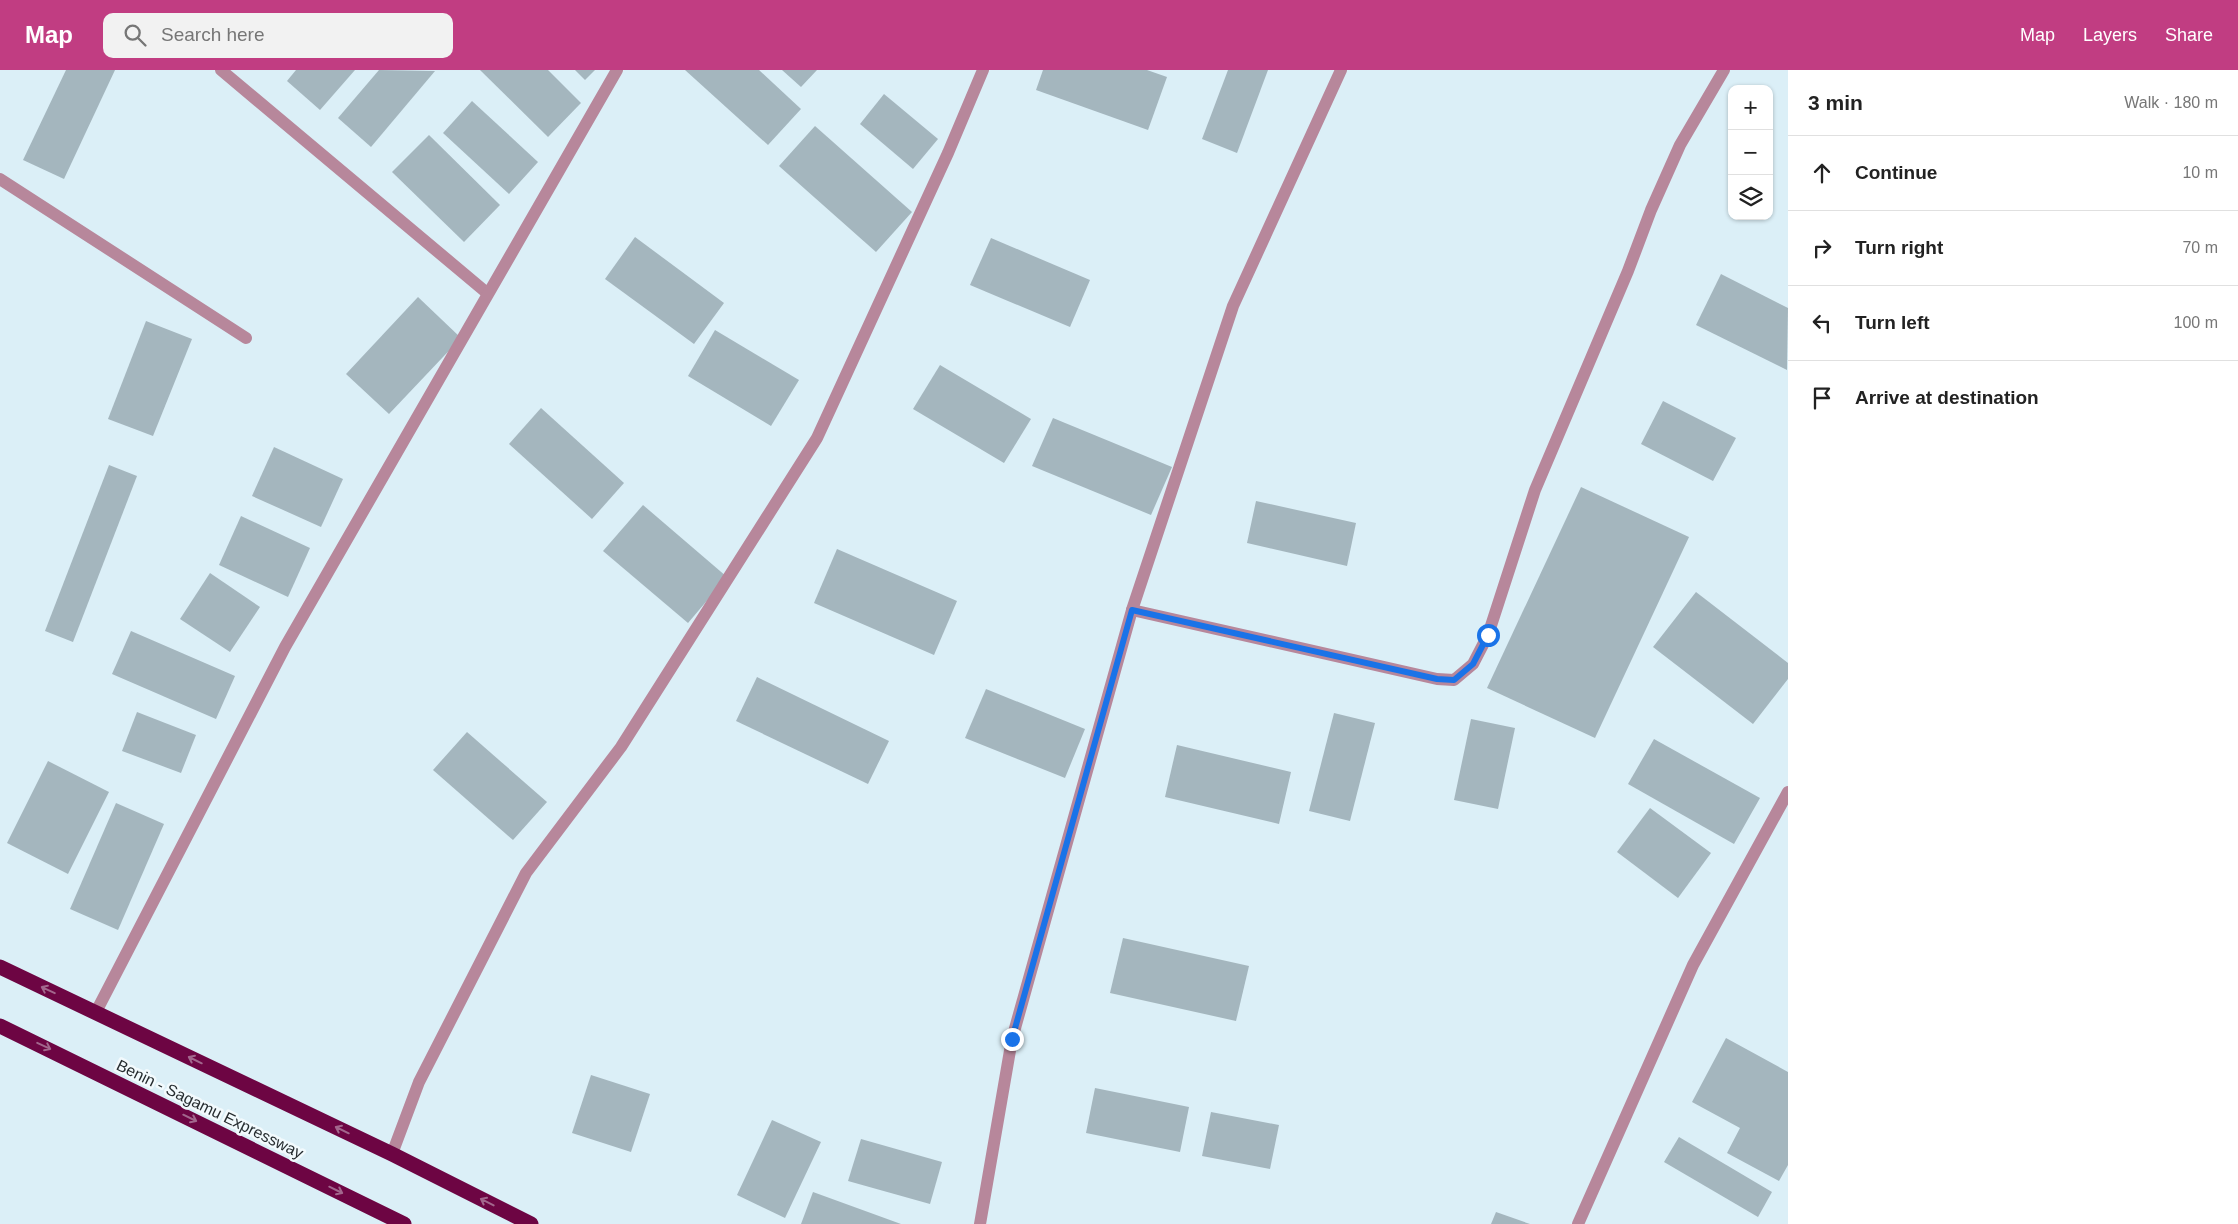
<!DOCTYPE html>
<meta charset="utf-8">
<style>
body{margin:0;font-family:Helvetica,sans-serif;background:#f2f2f2;color:#222}
.controls{position:absolute;right:15px;top:15px;display:grid;overflow:hidden;border-radius:10px;box-shadow:0 1px 4px #0004}
.controls button{width:45px;height:45px;display:grid;place-items:center;padding:0;border:0;border-bottom:1px solid #e0e0e0;background:#fff;color:#222;font:25px sans-serif}
.stop{position:absolute;width:15px;height:15px;margin:-11px;border:4px solid #1a73e8;border-radius:50%;background:#fff}
.stop.end{background:#1a73e8;border-color:#fff;box-shadow:0 1px 5px #0008}
.list{margin:0;padding:0;list-style:none}
h2{display:flex;justify-content:space-between;align-items:center;height:65px;margin:0;padding:0 20px;font-size:21px}
h2 small{font-size:16px;font-weight:400;color:#767676}
.list li{display:grid;grid-template-columns:32px 1fr auto;gap:15px;align-items:center;box-sizing:border-box;height:75px;padding:0 20px;border-top:1px solid #e0e0e0}
.list b{display:block;font-size:19px;white-space:nowrap}
.list em{font-size:16px;font-style:normal;color:#767676}
.icon{flex:none;width:28px;height:28px;fill:none;stroke:currentColor;stroke-width:2;stroke-linecap:round;stroke-linejoin:round}
.map{position:relative;flex:none;width:1788px;height:1154px;overflow:hidden}
header{display:flex;align-items:center;gap:30px;box-sizing:border-box;height:70px;padding:0 25px;background:#c13d82;color:#fff}
header strong{font-size:24px}
nav{display:flex;gap:28px;margin-inline-start:auto;font-size:18px}
.search{width:350px;height:45px;background:#f2f2f2;display:flex;align-items:center;gap:12px;box-sizing:border-box;padding:0 18px;border-radius:10px;color:#767676;font-size:19px}
main{display:flex}
aside{flex:1;background:#fff}
.map>svg:first-child{display:block}
</style>
<header>
<strong>Map</strong>
<div class="search"><svg class="icon" aria-label="search" viewBox="0 0 24 24"><circle cx="10" cy="10" r="6"/><path d="M15 15l6 6"/></svg>Search here</div>
<nav><a>Map</a><a>Layers</a><a>Share</a></nav>
</header>
<main>
<div class="map">
<svg width="1788" height="1154" viewBox="0 0 1788 1154">
<rect width="100%" height="100%" fill="#dbeff7"/>
<!-- building -->
<g fill="#a4b6be">
<polygon points="66,0 115,0 64,109 23,90"/>
<polygon points="296,0 355,0 320,40 287,11"/>
<polygon points="379,0 435,1 371,77 338,48"/>
<polygon points="480,0 548,0 581,33 548,67"/>
<polygon points="575,0 595,0 585,10"/>
<polygon points="685,0 759,0 801,39 768,75"/>
<polygon points="782,0 817,0 801,17"/>
<polygon points="1043,0 1147,0 1167,7 1148,60 1036,20"/>
<polygon points="1228,0 1268,0 1237,83 1202,69"/>
<polygon points="884,24 938,69 913,99 860,54"/>
<polygon points="472,31 538,92 509,124 443,63"/>
<polygon points="815,56 912,142 876,182 779,96"/>
<polygon points="429,65 500,135 464,172 392,102"/>
<polygon points="635,167 724,233 694,274 605,209"/>
<polygon points="991,168 1090,210 1070,257 970,215"/>
<polygon points="1721,204 1788,238 1787,300 1696,255"/>
<polygon points="418,227 461,268 389,344 346,304"/>
<polygon points="146,251 192,269 153,366 108,349"/>
<polygon points="715,260 799,310 771,356 688,306"/>
<polygon points="940,295 1031,349 1004,393 913,339"/>
<polygon points="1663,331 1736,368 1713,411 1641,374"/>
<polygon points="541,338 624,413 592,449 509,374"/>
<polygon points="1053,348 1172,397 1151,445 1032,396"/>
<polygon points="274,377 343,409 321,457 252,426"/>
<polygon points="109,395 137,406 73,572 45,561"/>
<polygon points="1581,417 1689,467 1595,668 1487,618"/>
<polygon points="1256,431 1356,453 1347,496 1247,473"/>
<polygon points="643,435 727,507 688,553 603,481"/>
<polygon points="241,446 310,478 288,527 219,495"/>
<polygon points="837,479 957,531 934,585 814,533"/>
<polygon points="210,503 260,537 230,582 180,549"/>
<polygon points="1696,522 1788,593 1788,609 1753,654 1653,577"/>
<polygon points="131,561 235,606 216,649 112,604"/>
<polygon points="757,607 889,671 868,714 736,651"/>
<polygon points="986,619 1085,659 1065,708 965,668"/>
<polygon points="137,642 196,665 181,703 122,681"/>
<polygon points="1334,643 1375,653 1350,751 1309,741"/>
<polygon points="1471,649 1515,658 1498,739 1454,730"/>
<polygon points="467,662 547,732 513,770 433,700"/>
<polygon points="1654,669 1760,728 1734,774 1628,714"/>
<polygon points="1177,675 1291,702 1279,754 1165,727"/>
<polygon points="48,691 109,722 68,804 7,773"/>
<polygon points="116,733 164,754 118,860 70,839"/>
<polygon points="1650,738 1711,783 1678,828 1617,782"/>
<polygon points="1123,868 1249,896 1236,951 1110,923"/>
<polygon points="1726,968 1788,1002 1788,1095 1779,1111 1727,1083 1740,1058 1692,1032"/>
<polygon points="591,1005 650,1024 631,1082 572,1063"/>
<polygon points="1095,1018 1189,1037 1180,1082 1086,1063"/>
<polygon points="1211,1042 1279,1055 1270,1099 1202,1086"/>
<polygon points="772,1050 821,1072 785,1148 737,1125"/>
<polygon points="1679,1067 1772,1122 1758,1147 1664,1092"/>
<polygon points="861,1069 942,1092 930,1134 848,1111"/>
<polygon points="813,1122 901,1154 801,1154"/>
<polygon points="1496,1142 1530,1154 1491,1154"/>
</g>
<g fill="none" stroke-linecap="round" stroke-linejoin="round">
<!-- street -->
<g stroke="#b7879b" stroke-width="12">
<polyline points="221,0 487,223"/>
<polyline points="0,109 246,268"/>
<polyline points="1132,540 1437,609 1454,610 1473,594 1488,565 1535,420 1628,201 1651,140 1680,75 1724,0"/>
<polyline points="96,942 285,577 617,0"/>
<polyline points="392,1084 419,1012 526,803 621,677 817,368 948,83 983,0"/>
<polyline points="980,1154 1012,969 1132,540 1233,236 1341,0"/>
<polyline points="1578,1154 1693,895 1788,722"/>
</g>
<!-- highway -->
<g stroke="#6d0543" stroke-width="15">
<polyline points="0,897 392,1084 531,1154"/>
<polyline points="0,956 404,1154"/>
</g>
</g>
<!-- one-way arrows -->
<defs><path id="oneway-shaft" d="M-6 0H5M1.5-3L5.5 0L1.5 3" fill="none" stroke-width="1.6" stroke-linecap="round" stroke-linejoin="round" transform="scale(1.25)"/></defs>
<g stroke="#a2678d">
<use href="#oneway-shaft" transform="translate(48 920) rotate(-155)"/>
<use href="#oneway-shaft" transform="translate(44 976) rotate(25)"/>
<use href="#oneway-shaft" transform="translate(195 990) rotate(-154)"/>
<use href="#oneway-shaft" transform="translate(190 1048) rotate(26)"/>
<use href="#oneway-shaft" transform="translate(342 1060) rotate(-154)"/>
<use href="#oneway-shaft" transform="translate(336 1120) rotate(26)"/>
<use href="#oneway-shaft" transform="translate(487 1132) rotate(-153)"/>
</g>
<g fill="none" stroke-linecap="round" stroke-linejoin="round">
<!-- route -->
<polyline stroke="#1a73e8" stroke-width="6" points="1012,969 1132,540 1437,609 1454,610 1473,594 1488,565"/>
</g>
<g text-anchor="middle" dominant-baseline="central" stroke-width="5" stroke-linejoin="round" paint-order="stroke">
<!-- street labels -->
<g font-size="16" fill="#262d30" stroke="#f2fafd">
<text transform="translate(210 1039) rotate(26)">Benin - Sagamu Expressway</text>
</g>
</g>
</svg>
<div class="controls">
<button>+</button>
<button>−</button>
<button><svg class="icon" aria-label="layers" viewBox="0 0 24 24"><path d="M12 4l9 5-9 5-9-5zM3 14l9 5 9-5"/></svg></button>
</div>
<div class="stop" style="left:1488px;top:565px"></div>
<div class="stop end" style="left:1012px;top:969px"></div>
</div>
<aside>
<h2>3 min<small>Walk · 180 m</small></h2>
<ul class="list">
<li><svg class="icon" aria-label="ahead" viewBox="0 0 24 24"><path d="M12 20V5M6 11l6-6 6 6"/></svg><div><b>Continue</b></div><em>10 m</em></li>
<li><svg class="icon" aria-label="right" viewBox="0 0 24 24"><path d="M7 20v-9h11M14 6l5 5-5 5"/></svg><div><b>Turn right</b></div><em>70 m</em></li>
<li><svg class="icon" aria-label="left" viewBox="0 0 24 24"><path d="M17 20v-9H6M10 6l-5 5 5 5"/></svg><div><b>Turn left</b></div><em>100 m</em></li>
<li><svg class="icon" aria-label="arrive" viewBox="0 0 24 24"><path d="M6 21V4h12l-3 4 3 4H6"/></svg><div><b>Arrive at destination</b></div></li>
</ul>
</aside>
</main>
